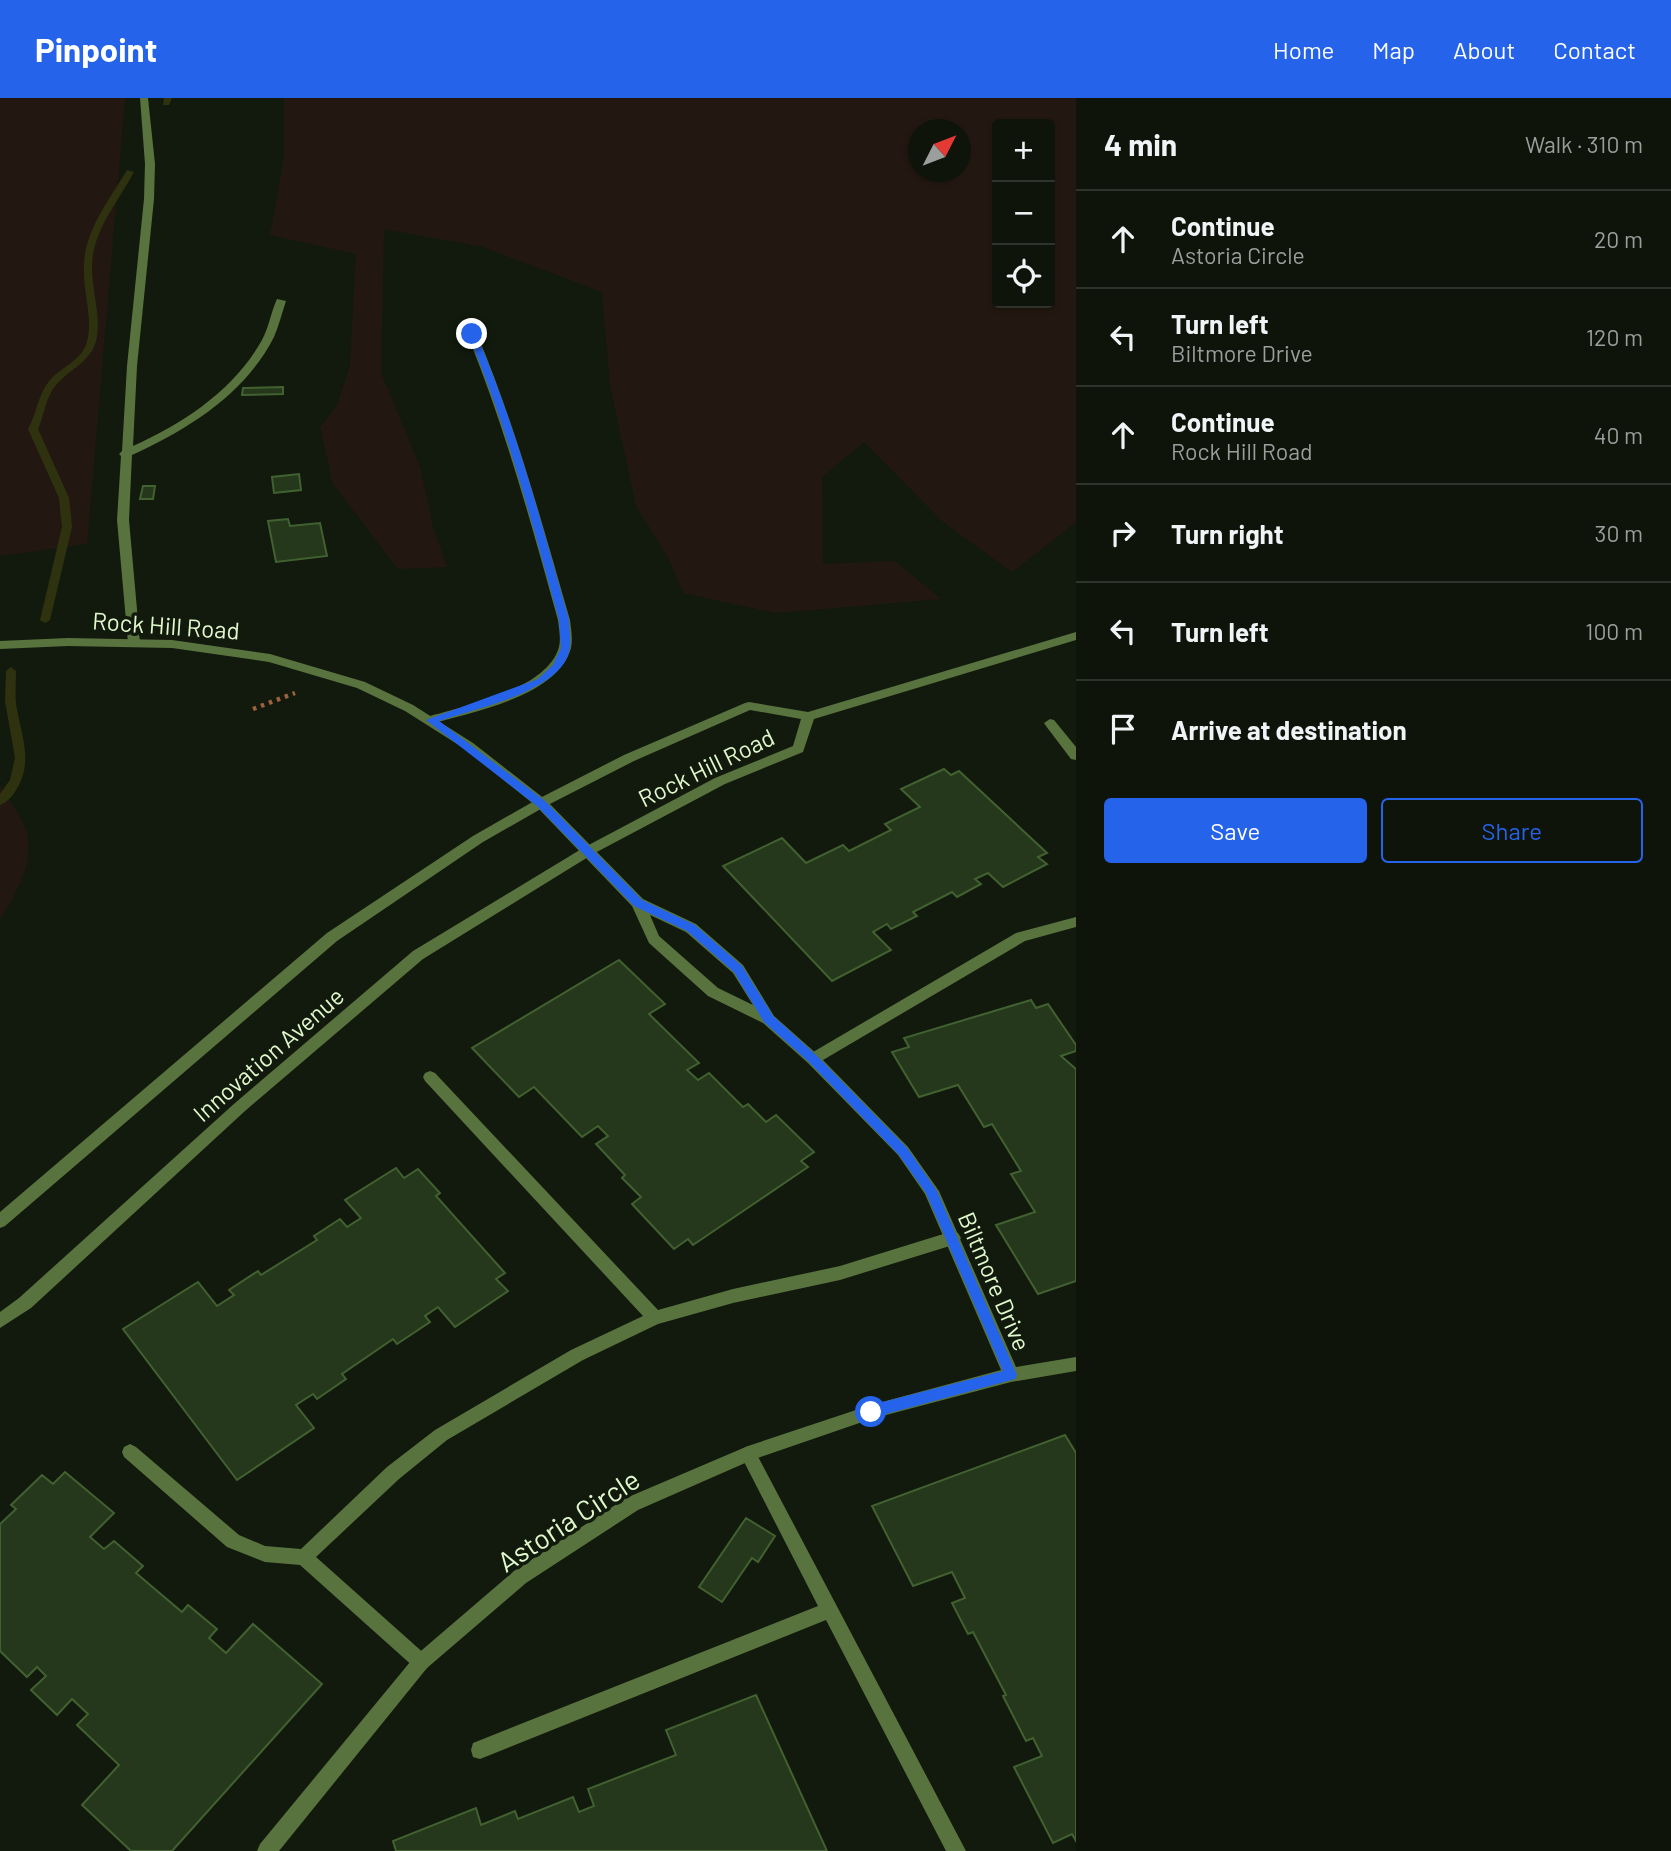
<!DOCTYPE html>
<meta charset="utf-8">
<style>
body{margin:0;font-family:Barlow,sans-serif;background:#1c2118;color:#f1f3f6}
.controls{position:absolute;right:21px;top:21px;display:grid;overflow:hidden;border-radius:7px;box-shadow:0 2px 5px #0004}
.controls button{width:63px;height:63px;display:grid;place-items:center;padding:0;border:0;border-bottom:2px solid #2e332b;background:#0e140a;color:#f1f3f6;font:35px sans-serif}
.compass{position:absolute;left:908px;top:21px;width:63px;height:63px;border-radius:50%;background:#0e140a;box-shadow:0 2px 5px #0004;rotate:48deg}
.stop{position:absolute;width:21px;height:21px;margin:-16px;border:5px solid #2563eb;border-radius:50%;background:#fff}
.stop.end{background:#2563eb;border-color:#fff;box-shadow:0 2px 7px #0008}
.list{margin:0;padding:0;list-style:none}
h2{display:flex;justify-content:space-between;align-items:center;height:91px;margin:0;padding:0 28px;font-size:30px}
h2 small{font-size:23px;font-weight:400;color:#9b9e9c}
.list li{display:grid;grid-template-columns:46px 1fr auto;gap:21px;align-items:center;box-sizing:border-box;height:98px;padding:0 28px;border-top:2px solid #2e332b}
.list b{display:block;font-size:26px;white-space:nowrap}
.list p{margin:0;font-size:23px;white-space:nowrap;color:#9b9e9c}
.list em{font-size:23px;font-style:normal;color:#9b9e9c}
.actions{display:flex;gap:14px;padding:21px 28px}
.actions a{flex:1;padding:16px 0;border:2px solid #2563eb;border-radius:7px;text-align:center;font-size:24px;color:#2563eb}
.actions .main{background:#2563eb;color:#fff}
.icon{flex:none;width:38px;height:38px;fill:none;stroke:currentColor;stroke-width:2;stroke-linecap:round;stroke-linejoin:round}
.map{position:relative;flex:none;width:1076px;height:1753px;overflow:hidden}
header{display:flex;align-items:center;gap:42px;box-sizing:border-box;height:98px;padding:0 35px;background:#2563eb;color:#fff}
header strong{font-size:33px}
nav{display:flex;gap:38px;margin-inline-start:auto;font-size:24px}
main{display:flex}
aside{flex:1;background:#0e140a}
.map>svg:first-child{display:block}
</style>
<header>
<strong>Pinpoint</strong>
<nav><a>Home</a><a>Map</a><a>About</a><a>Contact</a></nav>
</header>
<main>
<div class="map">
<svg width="1076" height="1753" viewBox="0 0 1076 1753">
<rect width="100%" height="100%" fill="#121a0d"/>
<!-- green -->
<g fill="#231811" fill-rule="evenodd">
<polygon points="0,0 125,0 87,446 0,458"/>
<path d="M284,0H1076V424L1012,474L943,424L864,344L822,379L823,466L895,463L941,501L776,515L683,495L669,461L636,408L610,287L602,194L483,149L384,131L381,275L420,369L433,429L447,469L398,471L333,386L320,329L337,308L350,267L356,156L270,137L284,61ZM1050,26V205H997V26ZM918,32H960V74H918Z"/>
<path d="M0,687C8,702 26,723 28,740C32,768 15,798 0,821Z"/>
</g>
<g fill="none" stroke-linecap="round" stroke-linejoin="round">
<!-- stream -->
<g fill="#2f320e" fill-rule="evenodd">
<polygon points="164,0 172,0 169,7 163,7"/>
<path d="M127,72L134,74C118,104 93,132 92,167C91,192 102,218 96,243C90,266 66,272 53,291C45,303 44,318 38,331L69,400L72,429L50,522L45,525L40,522L62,429L59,400L28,331C37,315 38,296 50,282C62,269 82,262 87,244C93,221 84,197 84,174C82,136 108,104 127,72Z"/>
<path d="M11,569L16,573C16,584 15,595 16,606C21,637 34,664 16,692C12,699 7,704 0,707V696L10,682L15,660L5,603L6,573Z"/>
</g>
</g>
<!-- building -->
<g fill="#25381b" stroke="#426130" stroke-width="2">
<polygon points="283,289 283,296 242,297 243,290"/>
<polygon points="299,376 301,392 274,395 272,379"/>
<polygon points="143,388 155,388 153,401 140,401"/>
<polygon points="288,421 290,428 320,425 327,458 276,464 268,423"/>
<polygon points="944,671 951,677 959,673 1047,755 1038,759 1047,766 1003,789 988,775 975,781 981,786 957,799 952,794 913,814 917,818 891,831 887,826 873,834 891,852 832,883 723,768 782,740 806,765 843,747 849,753 891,732 885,726 920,709 901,691"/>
<polygon points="619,862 665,906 649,916 699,965 687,972 698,982 709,975 743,1009 748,1006 766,1024 776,1017 814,1054 801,1063 808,1069 693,1147 688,1141 674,1151 632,1106 641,1099 622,1080 625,1077 596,1046 608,1038 598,1028 582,1039 534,989 519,999 472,950"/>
<polygon points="1031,902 1036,910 1048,906 1076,947 1076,953 1061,958 1076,971 1076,1183 1038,1196 996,1127 1035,1114 1011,1076 1021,1073 992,1026 984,1029 958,987 919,999 892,954 909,949 904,940"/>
<polygon points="396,1070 404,1080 418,1071 440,1095 436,1098 505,1175 496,1181 508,1193 455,1229 438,1209 425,1218 430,1224 397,1246 393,1241 342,1276 346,1281 317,1301 313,1296 296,1307 314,1330 237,1382 123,1231 198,1184 217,1208 234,1197 229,1192 258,1173 261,1177 317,1142 314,1138 340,1121 347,1129 361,1120 345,1102"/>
<polygon points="1065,1337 1076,1355 1076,1743 1072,1736 1053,1745 1014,1669 1042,1658 1033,1640 1026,1643 1003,1598 1006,1597 973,1534 968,1536 952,1505 965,1500 952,1474 913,1488 872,1408"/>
<polygon points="65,1374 114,1415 90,1439 104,1451 114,1443 143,1468 136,1475 182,1514 188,1507 217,1531 209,1540 226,1555 253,1526 322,1586 172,1753 131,1753 82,1707 119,1667 77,1627 88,1616 72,1601 57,1617 31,1592 46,1578 37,1569 27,1579 0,1553 0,1426 16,1411 11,1407 42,1377 53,1386"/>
<polygon points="746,1420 775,1438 758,1464 752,1460 722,1504 699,1489"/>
<polygon points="756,1597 827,1753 396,1753 393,1743 476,1710 481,1727 515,1713 518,1721 573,1699 579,1714 594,1708 588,1691 676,1657 666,1632"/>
</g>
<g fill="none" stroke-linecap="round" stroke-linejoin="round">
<!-- path -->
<polyline stroke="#9e613b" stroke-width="4.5" stroke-dasharray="3.5 5" stroke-linecap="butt" points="253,611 295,595"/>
<!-- service -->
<g fill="#59733e" fill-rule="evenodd">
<path d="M140,0H148L155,66L154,101L137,268L133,348C184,325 234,292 262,242C269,229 271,214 277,201L286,203C282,215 279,227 274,239C245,296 189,331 132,357L129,422L140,545L134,549L128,545L117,422L121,358L119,356L122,353L127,268L144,101L145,66Z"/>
<path d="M472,233L477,236C516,329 542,425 570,522C571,531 573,541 571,550C558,598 473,614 431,626L427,625L425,622L427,619C464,608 547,592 559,549C561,541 559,531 558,522C531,425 505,329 467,236Z"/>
<polygon points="1050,621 1054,622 1076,649 1076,662 1071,661 1046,628 1044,625"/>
<polygon points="1076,819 1076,829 1025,843 818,965 808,965 806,961 808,957 1016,835"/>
<polygon points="430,973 435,975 658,1212 733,1191 840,1168 953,1133 958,1135 961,1140 958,1145 953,1147 840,1182 733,1205 658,1226 583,1262 447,1342 399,1381 316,1459 427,1558 430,1564 427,1570 421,1573 415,1570 300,1467 265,1464 227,1449 124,1359 122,1354 124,1349 130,1346 136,1349 239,1437 265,1448 301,1451 387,1369 435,1332 571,1252 643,1218 425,983 423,979 425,975"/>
<polygon points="748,1348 754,1351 966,1753 946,1753 826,1522 480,1661 473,1659 471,1652 473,1645 818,1508 740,1356 742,1351"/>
</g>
<!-- minor -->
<path fill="#59733e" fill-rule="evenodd" d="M68,540L172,542L270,556L365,584L413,607L473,645L546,702L643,801L696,826L743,867L774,918L818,957L908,1049L939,1093L1016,1269L1076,1259V1273L1011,1284L871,1321L752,1362L638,1412L526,1485L427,1570L279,1753H257L260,1746L415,1558L514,1473L626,1400L748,1348L871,1307L1001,1272L925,1096L898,1057L808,965L763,925L708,898L649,845L632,808L536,708L465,651L405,613L357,590L269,564L172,550L68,548L0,551V543ZM650,817L686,834L733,875L753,907L718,890L659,838Z"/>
<!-- tertiary -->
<polygon fill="#59733e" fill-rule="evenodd" points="1076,534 1076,542 814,621 803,654 725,686 593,756 423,861 245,1013 31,1210 0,1230 0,1214 19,1200 235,1005 413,853 583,750 715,680 793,648 801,621 750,612 634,663 546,708 483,744 337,843 5,1128 0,1130 0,1114 327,835 473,738 536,702 624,657 745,605 749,604 808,614"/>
</g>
<!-- route -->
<path fill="#2563eb" d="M472,233L476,236C516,328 541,425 569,522C569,530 571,540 570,549C565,593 476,610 439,623L545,703L642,802L695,827L742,868L773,918L817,958L907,1050L937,1093L1017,1277L1015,1281L871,1320L867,1318V1309L871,1307L1003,1273L926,1095L899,1057L809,964L764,924L734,874L687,833L634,808L537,708L426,622L538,581L553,567L561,550L559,522C532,425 507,328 468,236Z"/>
<g text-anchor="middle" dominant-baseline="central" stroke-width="7" stroke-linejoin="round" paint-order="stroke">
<!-- street labels -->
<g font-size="24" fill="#e0f8cc" stroke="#121a0d">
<text transform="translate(166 527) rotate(4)">Rock Hill Road</text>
<text transform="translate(706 669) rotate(-26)">Rock Hill Road</text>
<text transform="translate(268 956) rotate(-41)">Innovation Avenue</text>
<text transform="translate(995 1183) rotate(67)">Biltmore Drive</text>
</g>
<!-- near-street labels -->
<g font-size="28" fill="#e0f8cc" stroke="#121a0d">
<text transform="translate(568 1422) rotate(-33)">Astoria Circle</text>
</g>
</g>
</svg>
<div class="controls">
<button>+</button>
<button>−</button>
<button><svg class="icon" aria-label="locate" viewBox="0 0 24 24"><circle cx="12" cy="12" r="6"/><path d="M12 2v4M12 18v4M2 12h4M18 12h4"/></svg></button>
</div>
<svg class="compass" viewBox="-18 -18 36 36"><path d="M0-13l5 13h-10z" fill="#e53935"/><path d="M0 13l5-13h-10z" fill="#9b9e9c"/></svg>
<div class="stop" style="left:871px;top:1314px"></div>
<div class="stop end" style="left:472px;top:236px"></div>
</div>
<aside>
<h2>4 min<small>Walk · 310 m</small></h2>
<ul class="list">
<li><svg class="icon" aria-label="ahead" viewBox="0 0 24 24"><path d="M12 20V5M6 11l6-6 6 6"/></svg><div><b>Continue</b><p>Astoria Circle</p></div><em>20 m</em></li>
<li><svg class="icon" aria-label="left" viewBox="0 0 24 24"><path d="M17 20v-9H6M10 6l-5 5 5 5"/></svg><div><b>Turn left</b><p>Biltmore Drive</p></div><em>120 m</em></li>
<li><svg class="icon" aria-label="ahead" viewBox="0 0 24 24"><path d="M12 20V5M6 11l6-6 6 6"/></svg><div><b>Continue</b><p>Rock Hill Road</p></div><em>40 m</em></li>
<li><svg class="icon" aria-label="right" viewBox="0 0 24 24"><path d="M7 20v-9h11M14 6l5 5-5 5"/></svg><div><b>Turn right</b></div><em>30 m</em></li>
<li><svg class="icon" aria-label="left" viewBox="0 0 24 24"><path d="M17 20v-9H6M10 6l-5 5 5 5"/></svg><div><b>Turn left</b></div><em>100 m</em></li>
<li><svg class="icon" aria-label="arrive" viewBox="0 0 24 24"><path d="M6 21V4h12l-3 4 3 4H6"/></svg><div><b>Arrive at destination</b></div></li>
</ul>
<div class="actions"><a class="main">Save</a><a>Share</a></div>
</aside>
</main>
